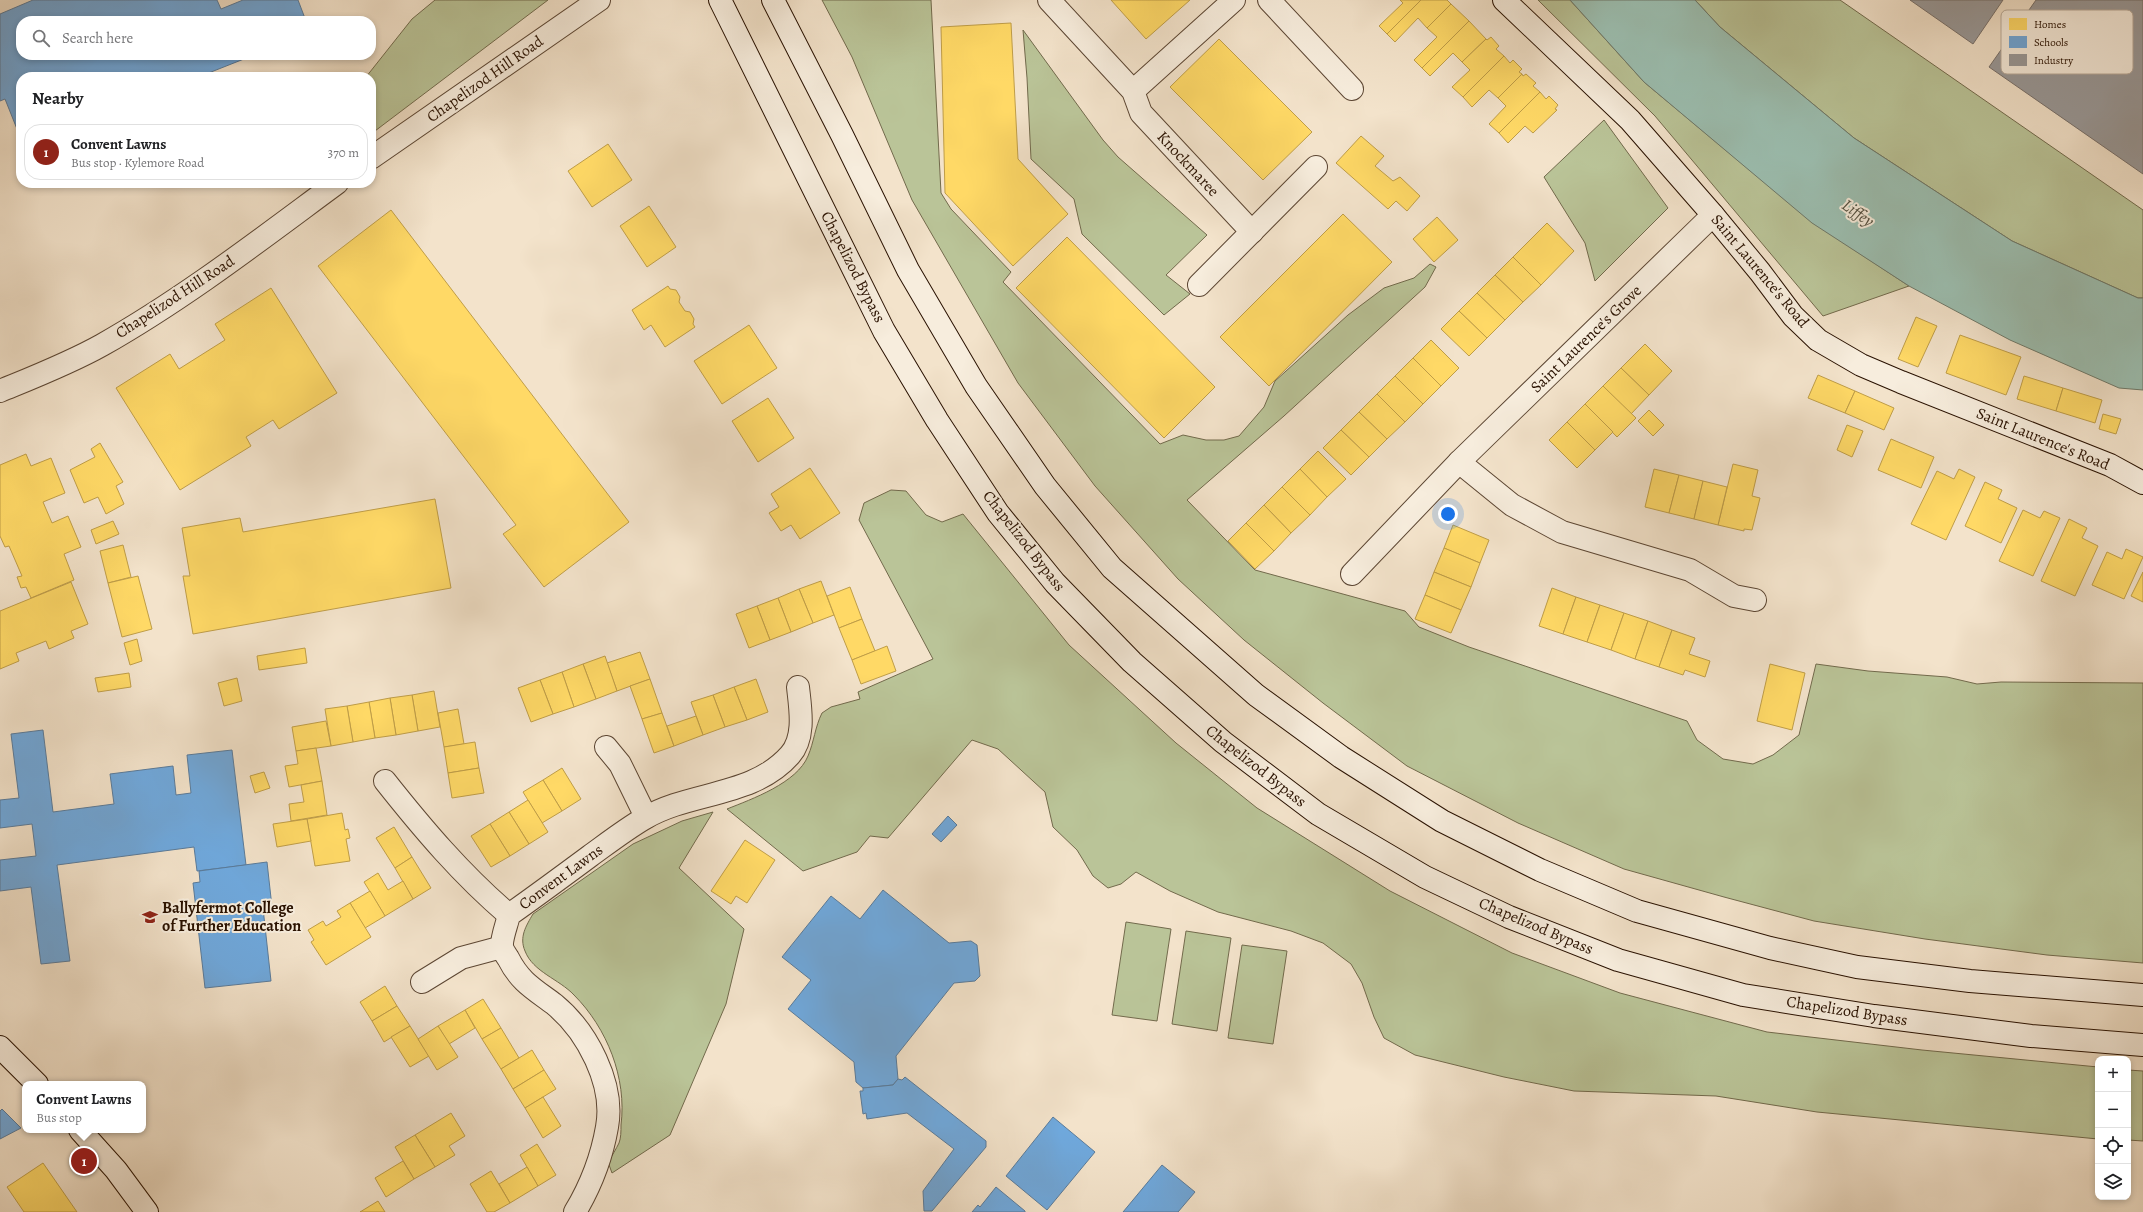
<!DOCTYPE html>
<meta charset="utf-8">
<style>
body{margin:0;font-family:Alegreya,serif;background:#f2f2f2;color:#202124}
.controls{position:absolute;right:12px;bottom:12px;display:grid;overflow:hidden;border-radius:8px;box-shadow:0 2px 6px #0003}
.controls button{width:36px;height:36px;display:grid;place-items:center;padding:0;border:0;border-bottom:1px solid #e0e0e0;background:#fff;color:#202124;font:20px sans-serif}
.you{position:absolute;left:1448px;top:514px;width:14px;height:14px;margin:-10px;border:3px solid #fff;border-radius:50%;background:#1a73e8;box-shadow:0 0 0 6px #1a73e833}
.badge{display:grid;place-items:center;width:26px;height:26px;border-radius:50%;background:#8f2418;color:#fff;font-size:13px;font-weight:700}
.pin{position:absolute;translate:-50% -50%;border:2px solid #fff;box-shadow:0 1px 4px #0006}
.popup{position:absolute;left:22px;top:1081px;width:124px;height:52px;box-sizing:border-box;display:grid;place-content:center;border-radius:8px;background:#fff;filter:drop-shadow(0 1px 3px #0005);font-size:13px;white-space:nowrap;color:#757577}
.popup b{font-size:15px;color:#202124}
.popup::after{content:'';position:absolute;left:50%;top:100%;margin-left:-8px;border:8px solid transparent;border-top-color:#fff}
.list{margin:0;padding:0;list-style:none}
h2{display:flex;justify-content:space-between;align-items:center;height:52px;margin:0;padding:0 16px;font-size:17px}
h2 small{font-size:13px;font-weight:400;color:#757577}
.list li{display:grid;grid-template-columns:26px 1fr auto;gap:12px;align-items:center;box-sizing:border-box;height:56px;margin:0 8px 8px;padding:0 8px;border:1px solid #e0e0e0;border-radius:16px}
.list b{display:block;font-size:15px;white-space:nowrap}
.list p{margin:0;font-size:13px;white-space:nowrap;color:#757577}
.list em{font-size:13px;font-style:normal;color:#757577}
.icon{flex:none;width:22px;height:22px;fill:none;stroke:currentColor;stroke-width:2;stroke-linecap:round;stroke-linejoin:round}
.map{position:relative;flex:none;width:2143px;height:1212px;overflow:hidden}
.search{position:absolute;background:#fff;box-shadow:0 2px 6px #0003;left:16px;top:16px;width:360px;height:44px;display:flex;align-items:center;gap:10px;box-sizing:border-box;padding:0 14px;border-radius:16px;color:#757577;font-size:15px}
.panel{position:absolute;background:#fff;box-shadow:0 2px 6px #0003;left:16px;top:72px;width:360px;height:116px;border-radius:16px}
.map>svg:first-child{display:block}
</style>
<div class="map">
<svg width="2143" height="1212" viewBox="0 0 2143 1212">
<rect width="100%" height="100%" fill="#f3e3cb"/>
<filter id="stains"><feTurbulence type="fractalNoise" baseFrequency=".005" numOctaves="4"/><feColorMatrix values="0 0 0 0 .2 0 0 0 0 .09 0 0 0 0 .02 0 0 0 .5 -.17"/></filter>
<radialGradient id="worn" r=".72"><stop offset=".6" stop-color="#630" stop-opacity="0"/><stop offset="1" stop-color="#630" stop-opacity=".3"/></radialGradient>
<!-- green -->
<g fill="#bac498" stroke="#726a4c">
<polygon points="435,0 548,0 371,134 371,77 366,77 412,19"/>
<polygon points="822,0 931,0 941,193 951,209 1011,272 1003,282 1160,444 1183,435 1206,440 1224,440 1239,436 1264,407 1275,381 1348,315 1384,288 1414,278 1430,264 1436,267 1425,287 1284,416 1187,500 1255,570 1405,611 1419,627 1469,647 1687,721 1697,740 1723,759 1753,764 1773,755 1799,735 1816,664 1868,671 1947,677 1977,684 2001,682 2143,683 2143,963 2047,955 1925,939 1814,921 1724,897 1624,869 1518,823 1407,766 1323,703 1244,640 1178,579 1095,486 1018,383 912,200 852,57"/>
<polygon points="1538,0 1570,0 1644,82 1812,222 1909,286 1823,316 1655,116"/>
<polygon points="1695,0 1840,0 2143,210 2143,298 2138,298 2012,241 1854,138 1720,27"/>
<polygon points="1023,30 1103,140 1118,157 1207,235 1166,275 1190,294 1164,315 1082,234 1074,199 1031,159 1027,78"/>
<polygon points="1604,120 1668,208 1595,281 1585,243 1544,177"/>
<path d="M891,490L906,491L926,515L942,522L963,514L1069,645L1176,743L1257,808L1390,891L1512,953L1620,993L1767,1032L1922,1050L2098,1067V1139L1817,1112L1716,1096L1574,1091L1504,1077L1415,1055L1384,1038L1374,1017L1362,983L1351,964L1323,943L1291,931L1218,912L1170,891L1136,872L1121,884L1108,888L1093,876L1077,850L1053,827L1045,792L998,749L972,740L888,838L870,836L857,852L803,871L727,809C752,799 797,783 808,756C814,742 815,727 822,713L831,707L860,699L858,692L933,659L859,520L864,503Z"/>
<path d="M713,812L679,868L744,929L726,1004L670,1135L612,1173L608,1162C612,1156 616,1149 619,1143C621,1138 621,1131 621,1125C627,1078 607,1028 574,995C559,979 533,972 525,951C519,937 526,926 533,914L633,844L682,821Z"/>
<polygon points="1126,922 1171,929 1157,1021 1112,1015"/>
<polygon points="1186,931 1231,938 1217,1031 1172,1024"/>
<polygon points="1242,945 1287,951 1273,1044 1228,1038"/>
<polygon points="2128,1070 2143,1071 2143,1141 2128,1140"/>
</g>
<!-- water -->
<polygon fill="#9cbfb1" stroke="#6e796a" points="1570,0 1695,0 1720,27 1854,138 2012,241 2138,298 2143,298 2143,390 2119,388 2010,340 1909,286 1812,223 1644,82"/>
<!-- homes -->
<g fill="#ffd966" stroke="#bf9d47">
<polygon points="1111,0 1190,0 1146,39"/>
<polygon points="1400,0 1421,0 1387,34 1379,26 1403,3"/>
<polygon points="1421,0 1447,0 1451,4 1427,28 1418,18 1395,42 1387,34"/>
<polygon points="1451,4 1469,21 1422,68 1414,60 1437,37 1427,28"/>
<polygon points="1469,21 1486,39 1462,62 1453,53 1430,76 1422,68"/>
<polygon points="1011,23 1018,159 1068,214 1013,266 945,193 941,27"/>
<polygon points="1491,37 1499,46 1496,49 1504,56 1463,97 1452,87 1470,70 1462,62 1486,39 1487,40"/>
<polygon points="1219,39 1312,132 1263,180 1170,87"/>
<polygon points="1504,56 1510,63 1513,60 1522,69 1519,72 1522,74 1498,98 1489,90 1472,107 1463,97"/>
<polygon points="1522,74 1523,76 1526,74 1536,83 1533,86 1540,92 1499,133 1489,124 1506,106 1498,98"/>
<polygon points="1540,92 1546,99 1549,96 1558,105 1555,109 1557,110 1533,133 1525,126 1508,143 1499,133"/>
<polygon points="1361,136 1384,156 1375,166 1393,181 1400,177 1420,196 1407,211 1396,201 1388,209 1336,163"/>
<polygon points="608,144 632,180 592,207 568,171"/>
<polygon points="649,206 676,247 647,267 620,226"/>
<polygon points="391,210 629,522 544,587 503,534 516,525 318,266"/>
<polygon points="1343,214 1392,262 1269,386 1220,337"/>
<polygon points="1437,217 1458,240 1434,262 1413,239"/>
<polygon points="1547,223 1574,251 1541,285 1513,257"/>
<polygon points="1067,237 1215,387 1164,438 1016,288"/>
<polygon points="1513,257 1541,285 1523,302 1495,275"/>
<polygon points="1495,275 1523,302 1505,320 1477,293"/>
<polygon points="668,286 670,289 676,290 680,297 679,302 685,311 690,312 694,319 693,324 695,327 665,347 651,325 644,330 632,310"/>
<polygon points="271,288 337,393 279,429 273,420 246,437 251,446 180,490 116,388 170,354 179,369 225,340 215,324"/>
<polygon points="1477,293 1505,320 1487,338 1459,311"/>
<polygon points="1459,311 1487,338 1469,356 1441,329"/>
<polygon points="1916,317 1937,326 1918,367 1898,359"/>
<polygon points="749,325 777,368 722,404 694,361"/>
<polygon points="1960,335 2021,357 2006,395 1946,373"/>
<polygon points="1431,340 1459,368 1441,386 1413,358"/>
<polygon points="1645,344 1672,371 1649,395 1621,368"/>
<polygon points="1413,358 1441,386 1423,404 1395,376"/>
<polygon points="1621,368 1649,395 1631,414 1603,386"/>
<polygon points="1818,375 1855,391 1845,413 1808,398"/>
<polygon points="1395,376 1423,404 1405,422 1377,394"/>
<polygon points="2024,376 2063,388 2056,411 2017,399"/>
<polygon points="1603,386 1636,418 1617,437 1585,404"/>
<polygon points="2063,388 2102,400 2095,423 2056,411"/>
<polygon points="1855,391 1894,408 1884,430 1845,413"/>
<polygon points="1377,394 1405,422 1387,439 1359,412"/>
<polygon points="768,398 794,438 758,462 732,421"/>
<polygon points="1585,404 1613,432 1595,450 1567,422"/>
<polygon points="1649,410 1664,425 1653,436 1638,421"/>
<polygon points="1359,412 1387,439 1369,457 1341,430"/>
<polygon points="2103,414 2121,419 2116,434 2099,429"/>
<polygon points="1567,422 1595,450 1577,468 1549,440"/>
<polygon points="1847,425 1863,431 1852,457 1837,450"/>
<polygon points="1341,430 1369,457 1351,475 1323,448"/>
<polygon points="1891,439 1934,457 1921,488 1878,470"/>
<polygon points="100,443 123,482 116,486 124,504 106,514 98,497 84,503 70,470 95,457 91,449"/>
<polygon points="1318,451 1346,479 1327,497 1300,469"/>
<polygon points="26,454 31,466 51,458 65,493 43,502 52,523 68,516 81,547 64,554 74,580 31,598 26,587 21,588 17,577 22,576 9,546 5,547 0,536 0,465"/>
<polygon points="1733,464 1758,470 1752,496 1760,498 1752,530 1744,529 1744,531 1718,525"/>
<polygon points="810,468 840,513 800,539 791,525 781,531 769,513 779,507 771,494"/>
<polygon points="1300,469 1327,497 1310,515 1282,487"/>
<polygon points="1654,469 1679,475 1669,513 1645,507"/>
<polygon points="1959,469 1975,477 1946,540 1911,524 1937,471 1954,479"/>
<polygon points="1679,475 1703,481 1694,519 1669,513"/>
<polygon points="1703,481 1727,487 1718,525 1694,519"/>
<polygon points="1985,482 2002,490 1998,499 2017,508 2001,543 1965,526"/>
<polygon points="1282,487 1310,515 1291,533 1264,505"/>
<polygon points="435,499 451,588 193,634 183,576 190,576 182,528 240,518 243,532"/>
<polygon points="1264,505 1291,533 1274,551 1246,523"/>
<polygon points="2023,510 2040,518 2044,511 2060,518 2033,576 1999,561"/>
<polygon points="2069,519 2087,528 2082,538 2098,546 2075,596 2041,581"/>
<polygon points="113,521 119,534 96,544 91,530"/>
<polygon points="1246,523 1274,551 1255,569 1228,541"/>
<polygon points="1453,525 1489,540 1480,563 1444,548"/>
<polygon points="123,545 131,577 108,583 100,551"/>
<polygon points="1444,548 1480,563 1471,587 1434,572"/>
<polygon points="2126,549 2143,557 2124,599 2092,585 2107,552 2122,559"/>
<polygon points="1434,572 1471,587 1461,610 1425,595"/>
<polygon points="2143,572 2143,602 2131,596"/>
<polygon points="138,576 152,629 122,637 108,583"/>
<polygon points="821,581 834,615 813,623 799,589"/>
<polygon points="71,582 88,624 71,631 74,638 49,649 46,641 16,653 19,661 0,669 0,611"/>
<polygon points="850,587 862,619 839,628 827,596"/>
<polygon points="1552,588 1576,597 1563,634 1539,626"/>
<polygon points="799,589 813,623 791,632 778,598"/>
<polygon points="1425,595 1461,610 1451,633 1415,619"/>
<polygon points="1576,597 1600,605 1587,642 1563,634"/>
<polygon points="778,598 791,632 770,640 757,606"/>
<polygon points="1600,605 1624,613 1611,650 1587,642"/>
<polygon points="757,606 770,640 749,648 736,614"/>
<polygon points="1624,613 1648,621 1635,659 1611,650"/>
<polygon points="862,619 875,651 852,660 839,628"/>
<polygon points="1648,621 1672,630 1659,667 1635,659"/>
<polygon points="1672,630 1695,638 1689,654 1710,661 1705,677 1685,670 1683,675 1659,667"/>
<polygon points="137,639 142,661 130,665 124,643"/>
<polygon points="887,646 896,671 861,684 852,660"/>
<polygon points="305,648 307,663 259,670 257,656"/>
<polygon points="640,652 650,679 617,691 607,663"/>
<polygon points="605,656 617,691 596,699 583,664"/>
<polygon points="583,664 596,699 574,707 562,672"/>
<polygon points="1770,664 1805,673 1792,730 1757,721"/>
<polygon points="562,672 574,707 553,714 540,680"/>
<polygon points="129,673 131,687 98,692 95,678"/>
<polygon points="237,678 242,701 224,706 218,683"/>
<polygon points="650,679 662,713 642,719 630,686"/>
<polygon points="756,679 768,712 747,720 734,687"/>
<polygon points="540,680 553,714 531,722 518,688"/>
<polygon points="734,687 747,720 725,727 713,695"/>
<polygon points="434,691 440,727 418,731 412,695"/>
<polygon points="412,695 418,731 396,735 390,698"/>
<polygon points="713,695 725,727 703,735 691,702"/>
<polygon points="390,698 396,735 375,738 369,702"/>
<polygon points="369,702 375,738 353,742 347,706"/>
<polygon points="347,706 353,742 331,746 325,709"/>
<polygon points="458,709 464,744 444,747 438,713"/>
<polygon points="662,713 674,746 654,753 642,719"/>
<polygon points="696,716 703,735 674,746 667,726"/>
<polygon points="326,721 331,746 296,751 292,727"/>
<polygon points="475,742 479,768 448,773 444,747"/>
<polygon points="316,748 322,781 289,787 285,766 298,764 296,751"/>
<polygon points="479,768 484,793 452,798 448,773"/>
<polygon points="562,768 581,799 562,811 543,780"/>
<polygon points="264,772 270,788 255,793 250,776"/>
<polygon points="543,780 562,811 542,823 523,792"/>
<polygon points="322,781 327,815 291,821 289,804 304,802 301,785"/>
<polygon points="528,800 548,832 529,844 509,812"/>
<polygon points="509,812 529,844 510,856 490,824"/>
<polygon points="342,813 345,830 348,829 350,838 346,839 350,861 315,866 307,819"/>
<polygon points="307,819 311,841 277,847 273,824"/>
<polygon points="490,824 510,856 491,867 471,836"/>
<polygon points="394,827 412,857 395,868 376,838"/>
<polygon points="745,840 775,860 747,903 736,896 731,904 711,891"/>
<polygon points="412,857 431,888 413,899 395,868"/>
<polygon points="378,873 388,890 403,881 413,899 385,916 364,882"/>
<polygon points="370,891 385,916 365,928 350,903"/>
<polygon points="350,903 371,937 326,965 311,942 314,940 308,930 323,921 326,926 341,917 337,911"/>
<polygon points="385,986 397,1006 372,1021 360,1002"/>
<polygon points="483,999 501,1028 482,1039 465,1010"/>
<polygon points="397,1006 410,1026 384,1042 372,1021"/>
<polygon points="465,1010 475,1028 449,1044 438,1026"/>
<polygon points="410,1026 429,1056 410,1067 391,1037"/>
<polygon points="438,1026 458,1057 437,1070 418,1039"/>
<polygon points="501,1028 519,1058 501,1069 482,1039"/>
<polygon points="532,1050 544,1070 513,1089 501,1069"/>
<polygon points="544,1070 556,1089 525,1108 513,1089"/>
<polygon points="543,1097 561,1126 543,1138 525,1108"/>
<polygon points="451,1113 465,1136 449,1146 455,1155 435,1167 415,1135"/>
<polygon points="415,1135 435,1167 414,1179 395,1147"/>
<polygon points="537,1144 556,1175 538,1186 520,1155"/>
<polygon points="403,1161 414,1179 386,1197 375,1178"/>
<polygon points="43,1163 77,1212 24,1212 7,1187"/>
<polygon points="527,1167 538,1186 510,1203 499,1184"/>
<polygon points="491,1171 510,1203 494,1212 487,1212 470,1184"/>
<polygon points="378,1201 385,1212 360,1212"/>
</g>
<!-- schools -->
<g fill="#6fa8dc" stroke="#5a7b9a">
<polygon points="33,0 217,0 221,9 243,0 298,0 306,21 21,21 21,55 254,55 206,74 207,77 21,77 21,139 5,99 0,101 0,14"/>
<polygon points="43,730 53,812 114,804 110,774 173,766 176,795 191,793 187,755 232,750 246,865 197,871 194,847 57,865 70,961 41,964 31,887 0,891 0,860 36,856 32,824 0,828 0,800 19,798 11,734"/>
<polygon points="948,816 957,825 941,842 932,834"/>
<polygon points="267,862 272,907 263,908 271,981 205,988 193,883 200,882 199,871"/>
<polygon points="883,890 949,943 971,941 977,945 980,976 975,981 954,983 896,1056 898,1079 893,1085 863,1088 856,1082 854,1062 788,1009 811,980 782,957 831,896 860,919"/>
<polygon points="905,1077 986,1141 986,1147 932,1211 924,1211 923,1191 954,1149 907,1113 867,1119 866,1113 863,1114 860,1091 863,1091 863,1088 893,1085 898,1079 902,1080"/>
<polygon points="2,1109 21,1128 0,1139 0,1111"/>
<polygon points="1053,1117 1095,1152 1047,1210 1006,1176"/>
<polygon points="1162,1165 1195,1192 1178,1212 1123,1212"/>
<polygon points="996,1187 1025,1211 1025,1212 972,1212 978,1205 980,1207"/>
</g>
<!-- industry -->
<g fill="#999" stroke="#77706b">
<polygon points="1910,0 2003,0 1973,44"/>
<polygon points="2036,0 2143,0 2143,174 1989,67"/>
</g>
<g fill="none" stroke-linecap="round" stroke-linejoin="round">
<defs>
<g id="street">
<polyline points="1049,0 1133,91 1141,113 1252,232"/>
<polyline points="1269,0 1352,89"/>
<polyline points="1133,91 1234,0"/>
<polyline points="371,158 599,0"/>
<polyline points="1199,285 1316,167"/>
<path d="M0,391C34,377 70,363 102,345C185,298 261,239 337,183"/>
<polyline points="1459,462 1512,505 1562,532 1690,570 1734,596 1755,600"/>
<polyline points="1352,574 1459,462 1713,215"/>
<polyline points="606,747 620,764 646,817"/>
<path d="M385,781C423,829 462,875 509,915"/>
<polyline points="422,982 461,958 502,947"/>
<path d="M575,1212C590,1187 602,1156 607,1127C615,1084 587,1031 554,1004C534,989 520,982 508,958C506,955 503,951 502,947C501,939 507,924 509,915C536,896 563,876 590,856C608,843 626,829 645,818C691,791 753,797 790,755C806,737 800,707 798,687"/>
</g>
<g id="secondary">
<polyline points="720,0 884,331 937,420 998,513 1055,583 1132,662 1223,742 1318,814 1425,877 1509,917 1618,960 1743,995 1874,1016 2031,1036 2143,1045"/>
<polyline points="773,0 842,135 908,270 976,386 1045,486 1112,568 1256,695 1341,757 1442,821 1540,870 1637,911 1770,948 1857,967 1970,981 2143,995"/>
<polyline points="1504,0 1630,120 1713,215 1760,272 1793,316 1818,340 1861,365 1901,382 2110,465 2143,483"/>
<polyline points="0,1047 37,1084"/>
<polyline points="80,1130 116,1170 147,1212"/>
</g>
</defs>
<!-- street casing -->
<use href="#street" stroke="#5c4633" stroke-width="24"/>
<!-- secondary casing -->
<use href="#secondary" stroke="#291100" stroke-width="24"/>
<!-- street -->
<use href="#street" stroke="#f7eddd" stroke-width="22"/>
<!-- secondary -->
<use href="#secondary" stroke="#f7eddd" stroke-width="22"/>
</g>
<!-- icons -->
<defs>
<symbol id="university-bare" viewBox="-9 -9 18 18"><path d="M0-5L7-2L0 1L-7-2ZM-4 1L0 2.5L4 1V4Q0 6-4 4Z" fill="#8f2418" stroke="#f7eddd" stroke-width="2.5" paint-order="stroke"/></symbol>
</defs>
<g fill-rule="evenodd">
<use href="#university-bare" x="139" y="906" width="22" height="22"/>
</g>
<g text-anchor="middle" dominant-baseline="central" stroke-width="4" stroke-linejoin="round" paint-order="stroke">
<!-- street labels -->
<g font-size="16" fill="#291100" stroke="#f7eddd">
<text transform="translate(485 79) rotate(-35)">Chapelizod Hill Road</text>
<text transform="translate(1188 164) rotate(47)">Knockmaree</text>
<text transform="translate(853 267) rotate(63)">Chapelizod Bypass</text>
<text transform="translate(1760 271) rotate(50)">Saint Laurence's Road</text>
<text transform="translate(175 297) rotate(-33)">Chapelizod Hill Road</text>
<text transform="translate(1586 339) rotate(-44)">Saint Laurence's Grove</text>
<text transform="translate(2043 439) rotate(22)">Saint Laurence's Road</text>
<text transform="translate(1024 541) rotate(52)">Chapelizod Bypass</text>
<text transform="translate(1256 766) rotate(38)">Chapelizod Bypass</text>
<text transform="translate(561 877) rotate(-36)">Convent Lawns</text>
<text transform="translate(1536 926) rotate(23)">Chapelizod Bypass</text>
<text transform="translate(1847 1011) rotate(9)">Chapelizod Bypass</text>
</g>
<!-- poi labels -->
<g font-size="16" font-weight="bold" fill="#291100" stroke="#f7eddd" text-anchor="start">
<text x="162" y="908">Ballyfermot College<tspan x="162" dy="18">of Further Education</tspan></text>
</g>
<!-- water labels -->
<g font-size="17" font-style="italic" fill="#514e3e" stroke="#f7eddd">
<text transform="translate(1858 213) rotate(35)">Liffey</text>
</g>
</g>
<!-- legend -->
<rect x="2001" y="10" width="132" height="64" rx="6" fill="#f7eddd" stroke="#b9ab9b" stroke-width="1"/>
<rect x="2009" y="18" width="18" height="12" fill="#ffd966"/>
<rect x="2009" y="36" width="18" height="12" fill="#6fa8dc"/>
<rect x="2009" y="54" width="18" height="12" fill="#999"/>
<g font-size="11" fill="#291100">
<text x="2034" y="28">Homes</text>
<text x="2034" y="46">Schools</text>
<text x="2034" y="64">Industry</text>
</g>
<rect width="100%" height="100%" filter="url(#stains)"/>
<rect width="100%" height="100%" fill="url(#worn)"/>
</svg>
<div class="controls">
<button>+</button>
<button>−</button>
<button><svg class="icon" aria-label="locate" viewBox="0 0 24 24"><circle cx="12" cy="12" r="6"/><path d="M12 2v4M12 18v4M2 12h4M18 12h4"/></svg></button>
<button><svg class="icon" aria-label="layers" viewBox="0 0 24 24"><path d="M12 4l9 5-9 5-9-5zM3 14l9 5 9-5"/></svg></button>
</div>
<div class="you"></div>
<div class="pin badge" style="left:84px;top:1161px">1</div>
<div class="popup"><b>Convent Lawns</b>Bus stop</div>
<div class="search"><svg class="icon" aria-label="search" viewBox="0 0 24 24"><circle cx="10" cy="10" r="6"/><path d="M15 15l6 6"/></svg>Search here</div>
<section class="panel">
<h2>Nearby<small></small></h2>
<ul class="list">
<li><span class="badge">1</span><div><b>Convent Lawns</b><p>Bus stop · Kylemore Road</p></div><em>370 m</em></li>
</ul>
</section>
</div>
